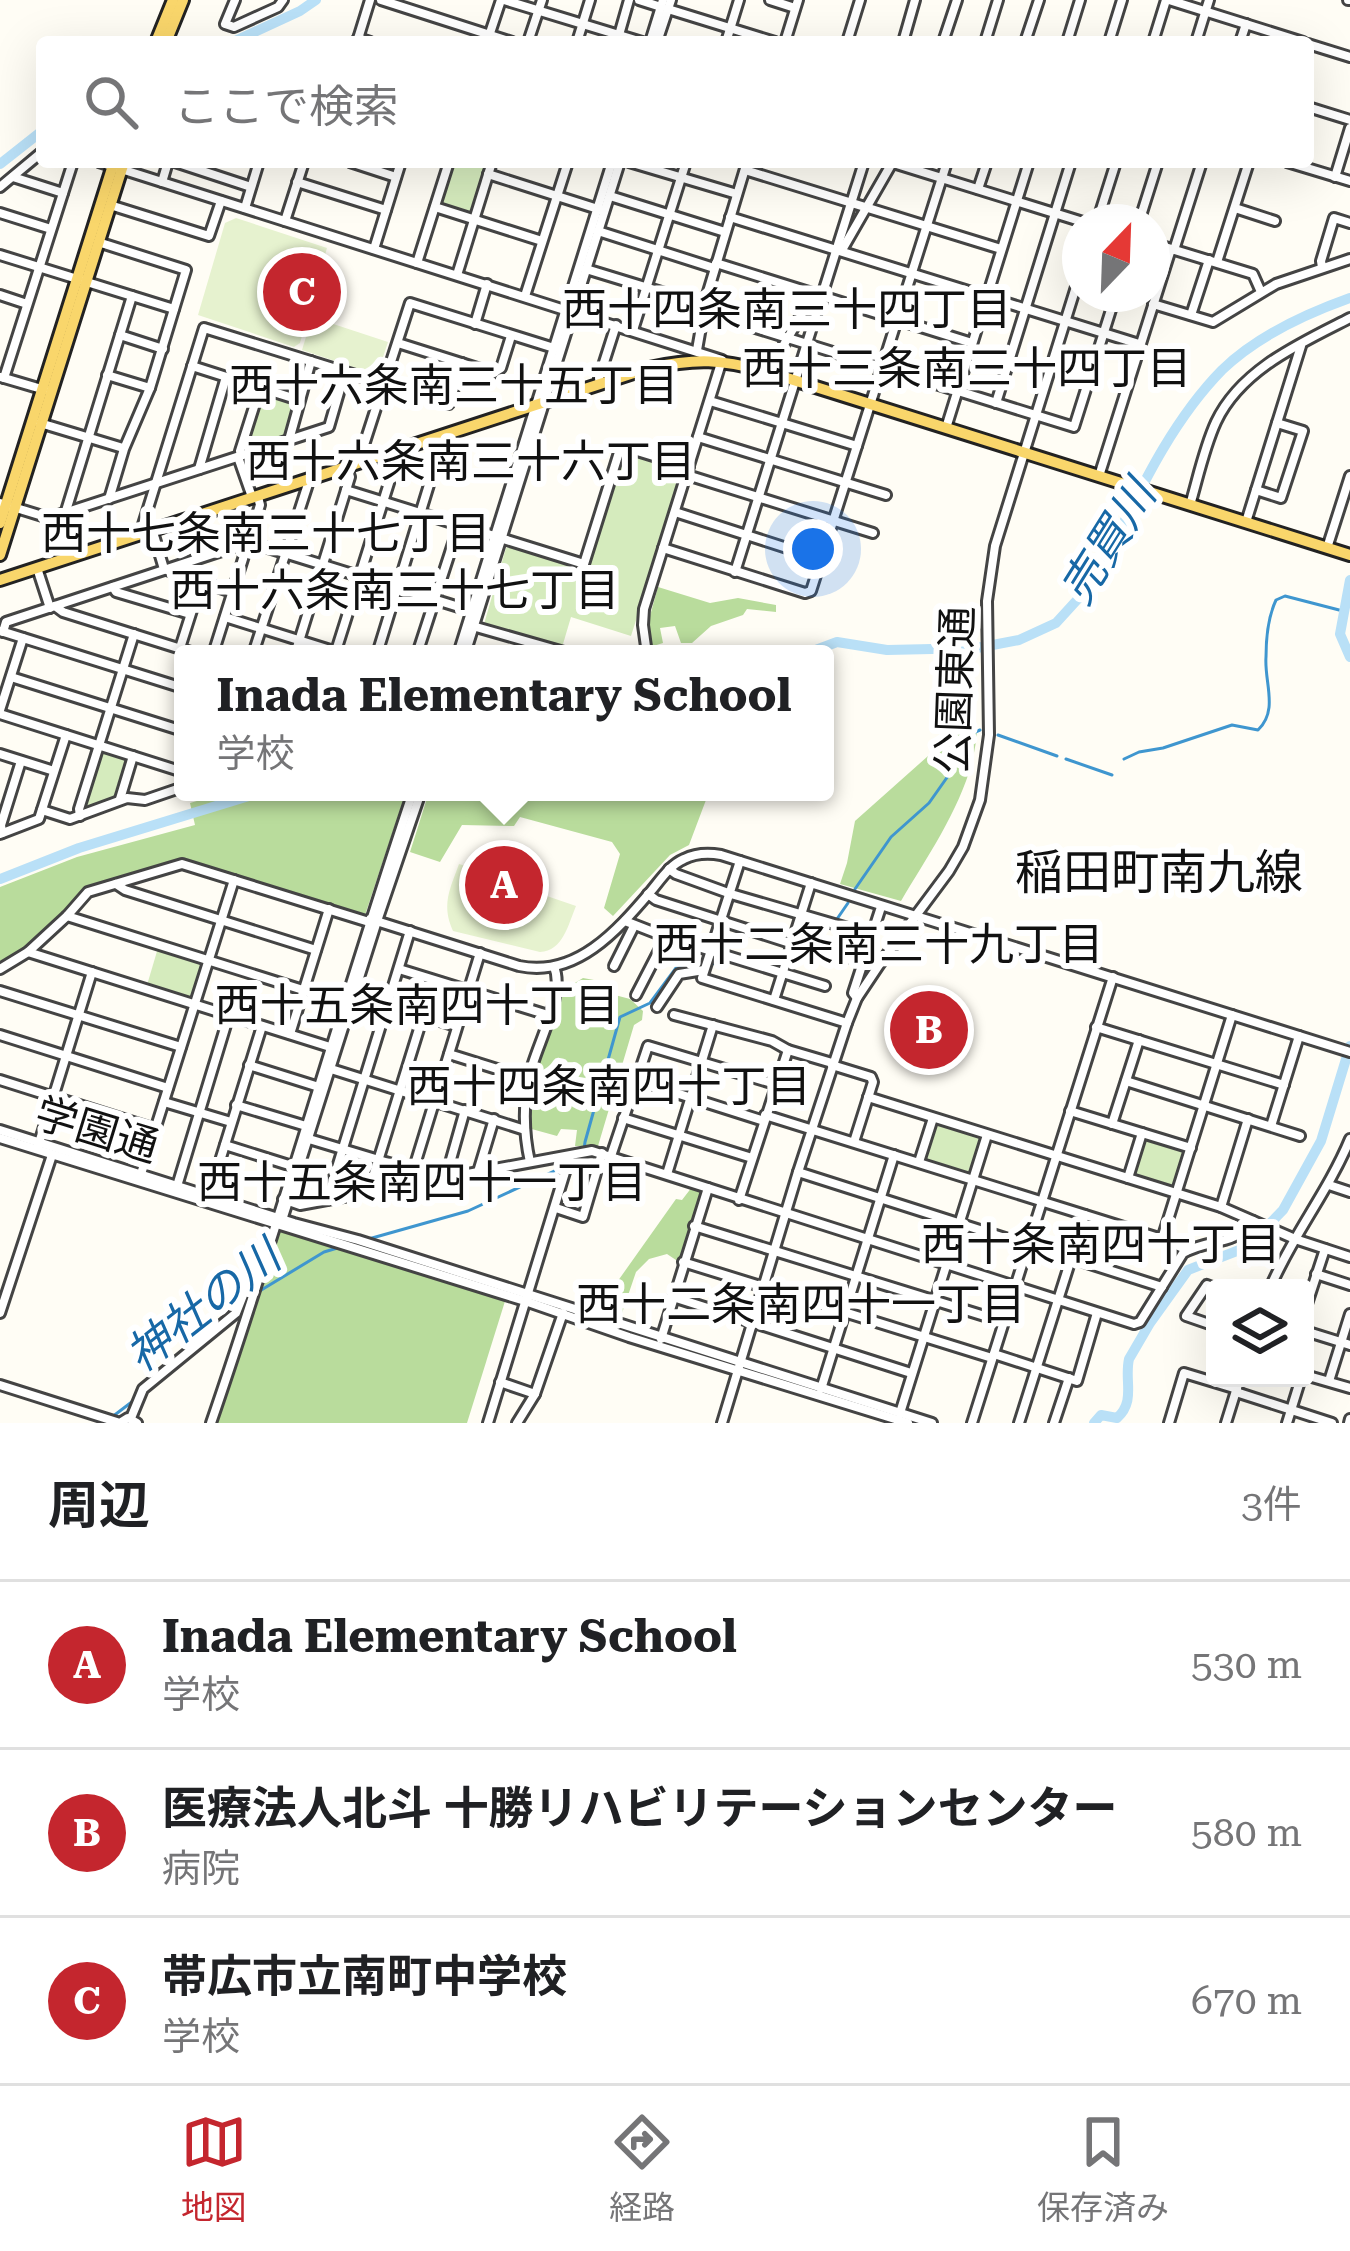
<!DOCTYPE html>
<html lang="ja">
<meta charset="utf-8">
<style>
body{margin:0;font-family:"Roboto Serif","Noto Sans JP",serif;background:#f6f6f6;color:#202124}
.controls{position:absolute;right:36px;bottom:36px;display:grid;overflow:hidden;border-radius:12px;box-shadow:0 12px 48px #0002}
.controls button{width:108px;height:108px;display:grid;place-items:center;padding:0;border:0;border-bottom:3px solid #e0e0e0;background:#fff;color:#202124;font:60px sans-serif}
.compass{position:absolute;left:1062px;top:204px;width:108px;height:108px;border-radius:50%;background:#fff;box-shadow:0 12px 48px #0002;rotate:23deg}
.you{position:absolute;left:813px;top:549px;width:42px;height:42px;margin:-30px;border:9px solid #fff;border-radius:50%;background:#1a73e8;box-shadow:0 0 0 18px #1a73e833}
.badge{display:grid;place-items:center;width:78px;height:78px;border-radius:50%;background:#c4262e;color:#fff;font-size:39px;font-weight:700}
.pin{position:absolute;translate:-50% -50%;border:6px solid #fff;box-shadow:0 3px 12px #0006}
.popup{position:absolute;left:174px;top:645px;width:660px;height:156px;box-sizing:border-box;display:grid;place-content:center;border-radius:12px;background:#fff;filter:drop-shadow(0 3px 9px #0005);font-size:39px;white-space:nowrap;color:#757577}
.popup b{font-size:45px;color:#202124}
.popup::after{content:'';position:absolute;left:50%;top:100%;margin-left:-24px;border:24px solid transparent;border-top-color:#fff}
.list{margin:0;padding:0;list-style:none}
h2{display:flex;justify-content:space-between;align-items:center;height:156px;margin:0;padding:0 48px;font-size:51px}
h2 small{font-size:39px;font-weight:400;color:#757577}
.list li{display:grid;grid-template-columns:78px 1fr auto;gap:36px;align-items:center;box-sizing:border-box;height:168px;padding:0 48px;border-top:3px solid #e0e0e0}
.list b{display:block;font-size:45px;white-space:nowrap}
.list p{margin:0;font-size:39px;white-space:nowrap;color:#757577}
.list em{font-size:39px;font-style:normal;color:#757577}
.icon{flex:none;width:66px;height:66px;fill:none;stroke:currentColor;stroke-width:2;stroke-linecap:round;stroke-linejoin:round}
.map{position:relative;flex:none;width:1350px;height:1423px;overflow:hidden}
.search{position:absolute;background:#fff;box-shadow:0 12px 48px #0002;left:36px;right:36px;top:36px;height:132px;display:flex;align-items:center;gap:30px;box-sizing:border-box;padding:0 42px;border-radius:12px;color:#757577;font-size:45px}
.sheet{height:660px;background:#fff}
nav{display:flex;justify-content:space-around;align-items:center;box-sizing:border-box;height:168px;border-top:3px solid #e0e0e0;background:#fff;font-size:33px;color:#757577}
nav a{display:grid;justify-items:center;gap:6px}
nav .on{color:#c4262e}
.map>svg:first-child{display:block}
</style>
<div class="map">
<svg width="1350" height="1423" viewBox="0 0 1350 1423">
<rect width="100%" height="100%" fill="#fffdf5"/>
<!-- green -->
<g fill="#d5ebbd">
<polygon points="453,162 489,162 472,214 469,215 443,208 440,203"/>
<polygon points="266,393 295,403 285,438 249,450 245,447 261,396"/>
<polygon points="626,452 681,469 683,473 631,636 571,617 563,644 558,647 484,624 506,548 511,546 588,570 621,454"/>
<polygon points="101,750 125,756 128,760 116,798 88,810 84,805"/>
<polygon points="158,948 200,961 203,966 194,996 190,999 147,985"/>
<polygon points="937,1121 983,1135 972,1173 969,1175 924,1162 933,1123"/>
<polygon points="1147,1138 1186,1153 1176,1188 1171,1190 1135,1179 1133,1176 1143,1140"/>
</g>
<!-- forest -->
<g fill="#b9dc9c">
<polygon points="658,587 710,603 738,598 776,605 776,612 747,609 743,615 711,626 692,643 681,643 675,626 660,628 663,643 650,647 648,623"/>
<path d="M943,722L977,725C977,786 931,850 901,901L840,884L847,863L855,821L937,748Z"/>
<polygon points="228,792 406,792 365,915 183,859 86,888 55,922 18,954 0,961 0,887 77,857 195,825 190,803"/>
<polygon points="429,792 709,792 689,845 670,855 613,916 604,908 620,854 612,842 520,817 514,826 462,825 440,862 410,852"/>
<polygon points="583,978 594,980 596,990 630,999 643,1011 642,1020 634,1025 598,1146 575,1146 577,1130 561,1129 557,1136 528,1128 534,1077 560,992"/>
<polygon points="692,1187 700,1189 701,1196 679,1262 667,1254 649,1259 636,1272 621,1316 582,1302 615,1285 676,1199 682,1200"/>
<polygon points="283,1229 506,1298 467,1423 215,1423 276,1234"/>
</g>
<!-- pitch -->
<g fill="#e6f2cf">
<polygon points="236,218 327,248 300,343 294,347 198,315 225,223"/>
<polygon points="312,317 388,342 377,375 302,350"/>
<path d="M459,864L545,890L544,895L576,906C568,925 563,951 540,952L453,931C441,905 450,889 459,864Z"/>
</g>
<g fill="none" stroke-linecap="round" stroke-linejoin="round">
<!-- stream -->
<g stroke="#3f96cf" stroke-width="3">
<polyline points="998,735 1057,756"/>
<polyline points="1066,759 1112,775"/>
<path d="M1124,759L1139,752L1163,748L1232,725L1258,730C1279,710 1264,682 1266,657C1266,638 1268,617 1276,600L1285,596L1343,611"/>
<polyline points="855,889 891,837 929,803 953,769 966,736 980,730"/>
<polyline points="837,919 848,903"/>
<polyline points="812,943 827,929"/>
<polyline points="747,958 781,952"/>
<polyline points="711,964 728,961"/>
<polyline points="572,1163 583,1157 585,1142 620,1017 650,1003 676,968 702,965"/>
<polyline points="365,1240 468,1211 563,1167"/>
<polyline points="258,1292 324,1252 344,1246"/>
<polyline points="112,1417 133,1401"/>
</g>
<!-- river -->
<g stroke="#b9e0f7" stroke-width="10">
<polyline points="233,42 300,11 316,0"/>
<polyline points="0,164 42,131"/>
<polyline points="1350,580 1340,634 1350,657"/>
<path d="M805,654L837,642L887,650L977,648L1019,640L1056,623L1087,589L1102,566C1136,499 1168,425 1222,370C1257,336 1305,314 1350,298"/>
<polyline points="0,879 79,848 262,792"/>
<path d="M1094,1423L1101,1415L1117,1418C1136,1401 1124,1381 1129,1359L1150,1323L1188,1270L1247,1247L1283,1210L1321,1141L1350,1046"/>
</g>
<defs>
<g id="minor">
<polyline points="235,0 225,24 234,27 278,7 283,0"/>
<polyline points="381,0 512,42"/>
<polyline points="504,0 642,42"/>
<polyline points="639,0 661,7"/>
<polyline points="770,0 795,8"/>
<polyline points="1169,0 1303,42"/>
<polyline points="1348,0 1350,0"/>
<polyline points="668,9 775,42"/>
<polyline points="358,38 370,42"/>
<polyline points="357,42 370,0"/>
<polyline points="487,42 501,0"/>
<polyline points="528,42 542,0"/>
<polyline points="577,42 590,0"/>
<polyline points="617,42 629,0"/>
<polyline points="650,42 663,0"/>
<polyline points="657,42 671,0"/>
<polyline points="726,42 739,0"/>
<polyline points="785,42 798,0"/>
<polyline points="847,42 860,0"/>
<polyline points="903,42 915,0"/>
<polyline points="943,42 957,0"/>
<polyline points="985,42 998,0"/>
<polyline points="1025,42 1039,0"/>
<polyline points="1067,42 1080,0"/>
<polyline points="1109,42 1122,0"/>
<polyline points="1153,42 1166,0"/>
<polyline points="1196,42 1209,0"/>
<polyline points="1240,42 1246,24"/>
<polyline points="1308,44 1350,57"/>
<polyline points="1308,107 1350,120"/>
<polyline points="99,162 722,360 644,609 643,625 647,654"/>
<polyline points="175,162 251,187"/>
<polyline points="350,162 396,177"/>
<polyline points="629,162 737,194"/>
<polyline points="890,162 1083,222"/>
<polyline points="1287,162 1350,181"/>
<polyline points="745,170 1001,249"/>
<polyline points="488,174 601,210"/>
<polyline points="13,177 63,193"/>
<polyline points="1335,177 1350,128"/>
<polyline points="162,182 168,162"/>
<polyline points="297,182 386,210"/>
<polyline points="0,187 42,152"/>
<polyline points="978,189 987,162"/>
<polyline points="610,196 725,232"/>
<polyline points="110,205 209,236 221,201"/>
<polyline points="435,207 542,241"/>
<polyline points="245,208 259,162"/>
<polyline points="1235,208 1275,221"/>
<polyline points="0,213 51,229"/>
<polyline points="730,217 1139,344"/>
<polyline points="285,221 304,162"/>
<polyline points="1097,222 1116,162"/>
<polyline points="1139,222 1158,162"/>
<polyline points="598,231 714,268"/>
<polyline points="98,242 186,270 150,388 124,449 109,499"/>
<polyline points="1152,243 1253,274 1261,292"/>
<polyline points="374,249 401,162"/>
<polyline points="842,250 892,163"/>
<polyline points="1174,250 1202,162"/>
<polyline points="0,255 174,309"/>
<polyline points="1217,262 1249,162"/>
<polyline points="417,263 449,162"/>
<polyline points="716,263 972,343"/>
<polyline points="1322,267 1321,261 1334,218 1350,223"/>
<polyline points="586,269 704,305 747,162"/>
<polyline points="457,275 492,162"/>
<polyline points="0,295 27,304"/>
<polyline points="525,296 568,162"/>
<polyline points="1153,304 1213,322 1276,284 1350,259"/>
<polyline points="704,312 1074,427 1116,294"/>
<polyline points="1191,315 1209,260"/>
<polyline points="475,324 487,284"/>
<polyline points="633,330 686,162"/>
<polyline points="120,335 163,349"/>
<polyline points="398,343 493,373 501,368 511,336"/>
<polyline points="697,350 704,310"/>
<polyline points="192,366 299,400"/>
<polyline points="768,372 814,293"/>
<polyline points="107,375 150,388"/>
<polyline points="1,377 45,390"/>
<polyline points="4,378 73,162"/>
<polyline points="600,384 599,378 616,325"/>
<polyline points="710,401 857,446"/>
<polyline points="996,403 1071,162"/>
<polyline points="40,423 123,448"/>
<polyline points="946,428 1029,162"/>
<polyline points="698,437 886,495"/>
<polyline points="289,440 311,361"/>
<polyline points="241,455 240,451 260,388"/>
<polyline points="238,457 252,497"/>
<polyline points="366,461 363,448 410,303 554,348"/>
<polyline points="199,469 226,377"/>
<polyline points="687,475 873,533"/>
<polyline points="1099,476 1171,249"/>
<polyline points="346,490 584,564 621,446 689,467"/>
<polyline points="1256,490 1281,498 1303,431 1277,423"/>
<polyline points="0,503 49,518 329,427 345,372"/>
<path d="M1190,505C1198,478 1204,448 1216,422C1241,369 1301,343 1350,318"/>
<polyline points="675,512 821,559"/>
<polyline points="65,514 132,296"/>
<polyline points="1246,522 1301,346"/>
<polyline points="153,532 164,569 232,592"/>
<polyline points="140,534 204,328 449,404 462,363"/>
<polyline points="663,548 805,593 811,591 947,162"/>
<polyline points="1327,548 1350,476"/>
<polyline points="37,568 50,608"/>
<polyline points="735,572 864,162"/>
<polyline points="113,587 116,592 190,614"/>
<polyline points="55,606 63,612 197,654"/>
<polyline points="225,617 343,654"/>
<polyline points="469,625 564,652"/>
<polyline points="1,631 183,688"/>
<polyline points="3,632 6,622 249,542 475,612"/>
<polyline points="180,648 201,582"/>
<polyline points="213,654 260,505 258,497"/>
<polyline points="253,654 309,481"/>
<polyline points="295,654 346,490 350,477 347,468"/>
<polyline points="335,654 395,464 392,453"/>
<polyline points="377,654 444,436"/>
<polyline points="417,654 459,525"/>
<polyline points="458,654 612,162"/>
<polyline points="465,654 620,162"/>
<polyline points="11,677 183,731"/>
<polyline points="0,710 23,638"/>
<polyline points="0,714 183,772"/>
<polyline points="0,754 54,771"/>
<polyline points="120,799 133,756"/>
<polyline points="42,810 70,819 127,798 145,800 183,787"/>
<polyline points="80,816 79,809 134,634"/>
<polyline points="2,833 1,825 21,761"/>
<polyline points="0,834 39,819 66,735"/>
<polyline points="740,861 702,978 847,1023"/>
<polyline points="669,869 676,874 731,894 872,935"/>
<polyline points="116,884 125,890 316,950"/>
<polyline points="648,894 656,900 843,960"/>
<polyline points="67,916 303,990"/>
<path d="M370,919L519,966C576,978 617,931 651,891C661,879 670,865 684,859C696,853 709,853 721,855L1350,1052"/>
<polyline points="625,921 666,937 825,986"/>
<polyline points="28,952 330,1047"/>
<polyline points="614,966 634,926"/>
<polyline points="0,969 28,952 67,916 88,892 182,864 369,922"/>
<polyline points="399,969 548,1015"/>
<polyline points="0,991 181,1047"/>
<polyline points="349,992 456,1026"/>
<polyline points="636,995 666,937"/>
<polyline points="857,998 853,993 881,907"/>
<polyline points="774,1000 811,883"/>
<polyline points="657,1007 679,974 704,970"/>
<polyline points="674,1015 772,1041 788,1050 832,1063"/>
<polyline points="1096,1027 1284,1085"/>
<polyline points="290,1034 329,909"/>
<polyline points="0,1035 168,1088"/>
<polyline points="449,1054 529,1079"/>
<polyline points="249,1065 322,1088"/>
<polyline points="832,1065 871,1077 873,1082 854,1142"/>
<polyline points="331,1069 525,1130"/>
<polyline points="0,1080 155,1129"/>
<polyline points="635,1080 764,1121"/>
<polyline points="1126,1081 1300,1136"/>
<polyline points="868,1097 1221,1207 1295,1239 1350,1257"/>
<polyline points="164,1102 231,1122"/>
<polyline points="236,1105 306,1126"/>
<polyline points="1070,1111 1191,1148"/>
<polyline points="765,1115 1162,1239 1188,1250"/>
<polyline points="623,1118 752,1158"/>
<polyline points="1112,1124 1139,1040"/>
<polyline points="1271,1126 1299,1036"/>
<polyline points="0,1130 294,1223 358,1240 932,1423"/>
<polyline points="0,1138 525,1301 629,1337 908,1423"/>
<polyline points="309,1139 412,1170"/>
<polyline points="39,1143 92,972"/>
<polyline points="225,1145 292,1166"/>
<polyline points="611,1156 648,1046 775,1084"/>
<path d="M530,1162C524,1135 523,1105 529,1077C535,1048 566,994 554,967"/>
<polyline points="919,1162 933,1118"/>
<polyline points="478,1172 494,1119"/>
<polyline points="798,1172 1027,1245"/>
<polyline points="141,1174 234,880"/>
<polyline points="667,1174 713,1025"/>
<polyline points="446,1177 465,1110"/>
<polyline points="1128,1178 1142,1133"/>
<polyline points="409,1184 480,953"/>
<polyline points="1329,1185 1350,1192"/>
<polyline points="177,1186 229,1015"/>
<polyline points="368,1193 423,1016"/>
<polyline points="209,1196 262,1026"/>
<path d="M283,1199L300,1205L592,1151L1134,1324L1140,1322L1183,1253C1209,1238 1233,1247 1253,1221"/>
<polyline points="327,1200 410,931"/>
<polyline points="739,1200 788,1050"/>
<polyline points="1221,1207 1248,1119"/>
<polyline points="556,1208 583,1217 602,1153"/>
<polyline points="282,1220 377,921 421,792"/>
<polyline points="694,1226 1004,1322"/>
<polyline points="1162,1239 1232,1015"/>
<polyline points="1071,1258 1162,1287"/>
<polyline points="683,1262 992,1358"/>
<polyline points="1316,1274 1350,1285"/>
<path d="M1270,1288C1292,1236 1328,1192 1350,1139"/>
<polyline points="673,1297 911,1373"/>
<polyline points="1305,1310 1325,1249"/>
<polyline points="0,1313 52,1155"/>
<polyline points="1215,1326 1186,1316 1207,1285 1215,1288"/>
<polyline points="1305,1331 1350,1345"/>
<polyline points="661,1339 708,1188"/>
<polyline points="994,1354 1077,1381 1097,1313"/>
<polyline points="1305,1375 1350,1388"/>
<polyline points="1329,1381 1350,1314"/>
<polyline points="500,1382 535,1394"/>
<polyline points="0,1385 120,1423 128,1418 137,1423"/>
<polyline points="821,1389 894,1155"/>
<polyline points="1236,1392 1332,1423"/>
<polyline points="900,1413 987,1135"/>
<polyline points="131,1418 143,1389 236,1313 264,1242 269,1240"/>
<path d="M211,1423C283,1214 342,1002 413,792"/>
<polyline points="488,1423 570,1156"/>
<polyline points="517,1423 535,1394 563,1313"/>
<polyline points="722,1423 798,1172 847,1023 857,998 879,965 949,871 963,847 980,800 989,735 987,601 995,546 1080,274"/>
<polyline points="972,1423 1113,977"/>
<polyline points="1019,1423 1085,1215"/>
<polyline points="1054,1423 1069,1378"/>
<polyline points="1169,1423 1184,1373 1237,1389"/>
<polyline points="1226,1423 1240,1378"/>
<polyline points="1287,1423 1301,1378"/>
<polyline points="1349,1423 1350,1419"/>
</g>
<g id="major">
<polyline points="156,42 173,0"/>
<polyline points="166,42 183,0"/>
<polyline points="0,523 114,162"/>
<polyline points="0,555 124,162"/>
<path d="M0,580L649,368C697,358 721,359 768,372L1350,555"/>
</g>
</defs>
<!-- minor casing -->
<use href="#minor" stroke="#444" stroke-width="14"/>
<!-- major casing -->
<use href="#major" stroke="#222" stroke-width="16"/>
<!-- minor -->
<use href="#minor" stroke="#fff" stroke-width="8"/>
<!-- major -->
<use href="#major" stroke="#f9d66b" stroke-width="10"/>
</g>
<g text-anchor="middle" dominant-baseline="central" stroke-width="12" stroke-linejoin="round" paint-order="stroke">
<!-- street labels -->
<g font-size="42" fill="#111" stroke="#fff">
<text transform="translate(955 690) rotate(-88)">公園東通</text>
<text transform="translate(97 1130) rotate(17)">学園通</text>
</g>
<!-- neighbourhood labels -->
<g font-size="45" fill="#111" stroke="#fff">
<text x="787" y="309">西十四条南三十四丁目</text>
<text x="967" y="368">西十三条南三十四丁目</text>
<text x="454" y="385">西十六条南三十五丁目</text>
<text x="471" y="461">西十六条南三十六丁目</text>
<text x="266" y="533">西十七条南三十七丁目</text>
<text x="395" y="590">西十六条南三十七丁目</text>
<text x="879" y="944">西十二条南三十九丁目</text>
<text x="417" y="1005">西十五条南四十丁目</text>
<text x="609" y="1086">西十四条南四十丁目</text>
<text x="422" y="1182">西十五条南四十一丁目</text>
<text x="1101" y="1244">西十条南四十丁目</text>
<text x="801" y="1304">西十二条南四十一丁目</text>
</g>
<!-- water labels -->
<g font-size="45" font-style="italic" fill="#1768a6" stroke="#fff">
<text transform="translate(1108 542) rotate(-58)">売買川</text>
<text transform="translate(203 1306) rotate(-38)">神社の川</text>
</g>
<!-- quarter labels -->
<g font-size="48" fill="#111" stroke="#fff">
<text x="1159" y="873">稲田町南九線</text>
</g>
</g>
</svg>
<div class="controls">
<button><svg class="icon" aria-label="layers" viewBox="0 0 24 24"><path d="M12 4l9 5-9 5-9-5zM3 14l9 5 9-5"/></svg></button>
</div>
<svg class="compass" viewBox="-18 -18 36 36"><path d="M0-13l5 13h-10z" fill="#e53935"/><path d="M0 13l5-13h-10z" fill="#757577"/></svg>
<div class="you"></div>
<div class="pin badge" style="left:504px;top:885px">A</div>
<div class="popup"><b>Inada Elementary School</b>学校</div>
<div class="pin badge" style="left:929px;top:1030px">B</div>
<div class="pin badge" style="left:302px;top:292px">C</div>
<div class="search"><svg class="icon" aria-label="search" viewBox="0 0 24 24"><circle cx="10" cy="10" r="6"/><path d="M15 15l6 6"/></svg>ここで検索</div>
</div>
<section class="sheet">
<h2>周辺<small>3件</small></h2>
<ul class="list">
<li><span class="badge">A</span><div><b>Inada Elementary School</b><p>学校</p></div><em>530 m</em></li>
<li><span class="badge">B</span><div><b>医療法人北斗 十勝リハビリテーションセンター</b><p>病院</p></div><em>580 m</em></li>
<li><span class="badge">C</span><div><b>帯広市立南町中学校</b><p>学校</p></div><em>670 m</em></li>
</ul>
</section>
<nav>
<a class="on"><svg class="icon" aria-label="map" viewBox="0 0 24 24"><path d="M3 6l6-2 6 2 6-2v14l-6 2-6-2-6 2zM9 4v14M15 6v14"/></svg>地図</a>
<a><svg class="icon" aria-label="directions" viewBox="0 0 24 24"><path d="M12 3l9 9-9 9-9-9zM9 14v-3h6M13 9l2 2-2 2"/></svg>経路</a>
<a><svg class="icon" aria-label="saved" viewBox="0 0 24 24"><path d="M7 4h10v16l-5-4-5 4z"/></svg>保存済み</a>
</nav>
